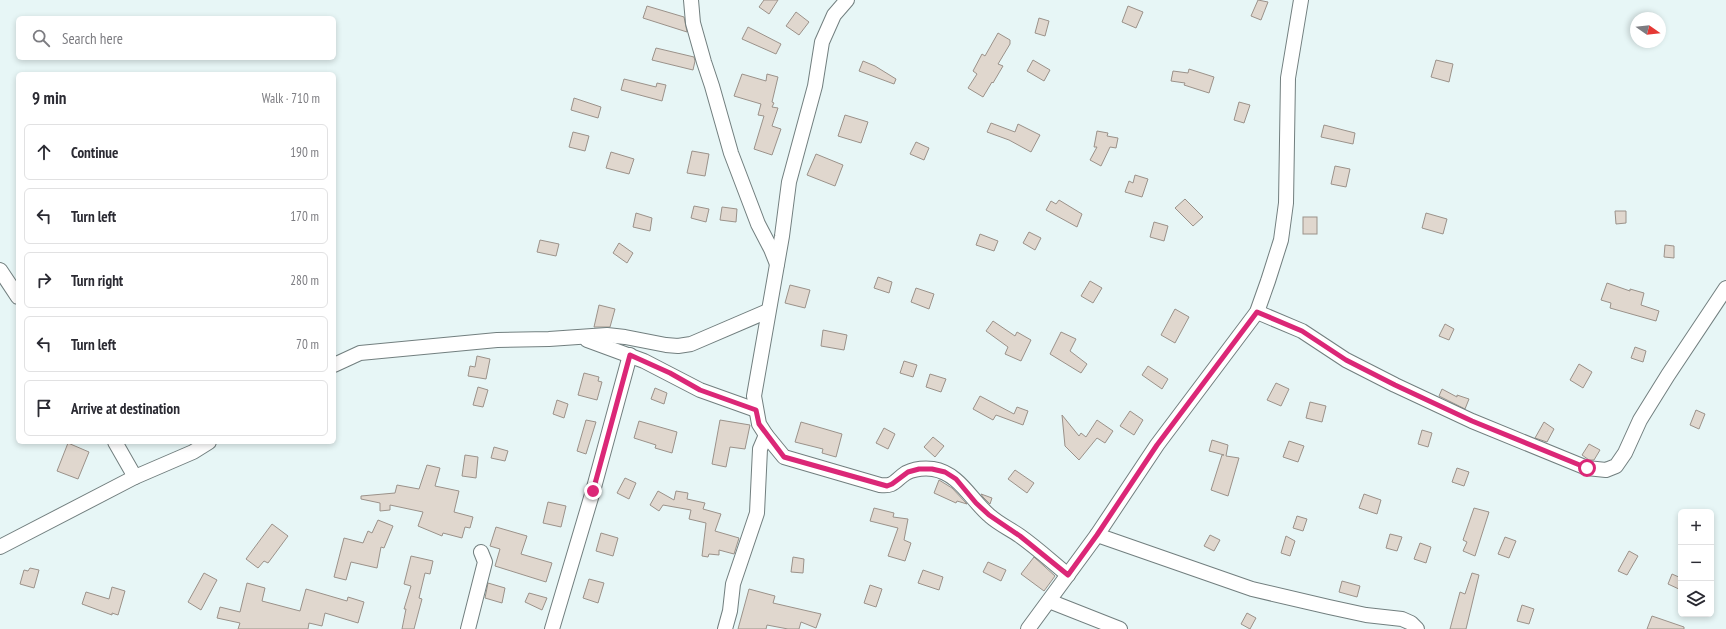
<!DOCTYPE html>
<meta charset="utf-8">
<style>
body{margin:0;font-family:"PT Sans Narrow",sans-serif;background:#f2f2f3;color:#2b2b33}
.controls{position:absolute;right:12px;bottom:12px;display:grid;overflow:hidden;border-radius:6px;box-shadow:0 2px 6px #0003}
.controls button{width:36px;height:36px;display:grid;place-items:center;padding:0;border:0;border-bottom:1px solid #e1e1e2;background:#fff;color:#2b2b33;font:20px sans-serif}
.compass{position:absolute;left:1630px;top:12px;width:36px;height:36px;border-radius:50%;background:#fff;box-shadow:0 2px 6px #0003;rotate:104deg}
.stop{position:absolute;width:12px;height:12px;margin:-9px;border:3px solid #db2777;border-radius:50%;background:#fff}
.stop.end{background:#db2777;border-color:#fff;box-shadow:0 1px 4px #0008}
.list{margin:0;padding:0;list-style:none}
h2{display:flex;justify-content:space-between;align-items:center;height:52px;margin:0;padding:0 16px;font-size:17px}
h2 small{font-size:13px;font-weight:400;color:#7c7c81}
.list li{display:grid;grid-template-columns:26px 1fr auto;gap:12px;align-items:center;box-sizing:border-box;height:56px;margin:0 8px 8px;padding:0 8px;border:1px solid #e1e1e2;border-radius:6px}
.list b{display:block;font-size:15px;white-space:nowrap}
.list em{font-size:13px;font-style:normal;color:#7c7c81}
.icon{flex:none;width:22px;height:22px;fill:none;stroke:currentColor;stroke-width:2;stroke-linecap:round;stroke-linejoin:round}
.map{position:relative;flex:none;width:1726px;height:629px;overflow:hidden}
.search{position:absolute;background:#fff;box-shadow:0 2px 6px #0003;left:16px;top:16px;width:320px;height:44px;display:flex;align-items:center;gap:10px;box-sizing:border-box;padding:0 14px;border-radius:6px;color:#7c7c81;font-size:15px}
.panel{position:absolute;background:#fff;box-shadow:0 2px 6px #0003;left:16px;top:72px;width:320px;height:372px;border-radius:6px}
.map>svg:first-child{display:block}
</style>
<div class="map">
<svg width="1726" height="629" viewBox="0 0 1726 629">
<rect width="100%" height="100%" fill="#e7f6f6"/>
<!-- building -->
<g fill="#e0d7ce" stroke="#9b928a">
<polygon points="764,0 778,0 769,14 759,7"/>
<polygon points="1258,0 1268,2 1261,20 1251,16"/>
<polygon points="647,6 684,17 687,32 643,18"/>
<polygon points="1128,6 1143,12 1136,28 1122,22"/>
<polygon points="796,12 809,22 799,35 786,26"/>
<polygon points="1039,18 1049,21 1045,36 1035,33"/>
<polygon points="748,27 781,44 776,54 742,39"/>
<polygon points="998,33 1010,40 1010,44 998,64 1003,66 993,83 992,82 983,97 968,88 977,74 973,71 982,54 985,56"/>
<polygon points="656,48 694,57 695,61 693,70 652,60"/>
<polygon points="1033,60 1050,70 1044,81 1027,71"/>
<polygon points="1436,60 1453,64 1449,82 1431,77"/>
<polygon points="863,61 875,66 896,79 894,84 859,71"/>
<polygon points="1189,69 1214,77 1209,93 1184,85 1185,83 1171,81 1173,71 1188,73"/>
<polygon points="742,74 766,81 767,74 778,77 772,102 774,103 772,107 778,108 772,126 781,129 772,155 754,149 764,116 758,115 761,104 734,96"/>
<polygon points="624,79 656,87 657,83 666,85 662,101 621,90"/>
<polygon points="574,98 601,107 598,118 571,110"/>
<polygon points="1239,102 1250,105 1244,123 1234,120"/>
<polygon points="845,115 868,122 861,143 838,136"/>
<polygon points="991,123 1015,132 1018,124 1040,135 1031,152 1009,140 987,132"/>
<polygon points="1324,125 1355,133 1353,144 1321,137"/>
<polygon points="1097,131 1108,133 1107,136 1118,138 1116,148 1110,147 1101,166 1090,160 1097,147 1094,147"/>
<polygon points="573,132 589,136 585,151 569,147"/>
<polygon points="916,142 929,148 924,160 910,154"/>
<polygon points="692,151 709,154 705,176 687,173"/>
<polygon points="611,152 634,159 629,174 606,168"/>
<polygon points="816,154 843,165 835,186 807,175"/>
<polygon points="1335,166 1350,169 1346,187 1331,184"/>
<polygon points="1135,175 1148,179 1142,197 1125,192 1129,181 1133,183"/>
<polygon points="1185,199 1203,217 1193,226 1175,208"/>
<polygon points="1059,200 1082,214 1077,227 1046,210 1051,201 1056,204"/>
<polygon points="694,206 709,209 706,222 691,218"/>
<polygon points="722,207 737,209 736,222 720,220"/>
<polygon points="1615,211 1626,211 1626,223 1616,224"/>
<polygon points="636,213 652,218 650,231 633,227"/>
<polygon points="1426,213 1447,219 1443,234 1422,228"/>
<rect x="1303" y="217" width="14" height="17"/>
<polygon points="1154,222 1168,226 1164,241 1150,237"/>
<polygon points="1029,232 1041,238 1035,250 1023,243"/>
<polygon points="980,234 998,241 994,251 976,245"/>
<polygon points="540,240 559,244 556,256 537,252"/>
<polygon points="619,243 633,253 627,263 613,253"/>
<polygon points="1665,245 1674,246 1674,258 1664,257"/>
<polygon points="878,277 892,282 889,293 874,288"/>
<polygon points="1090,281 1102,288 1093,303 1081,296"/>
<polygon points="1607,283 1630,291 1630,289 1644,293 1641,305 1659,311 1656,321 1610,308 1611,303 1601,300"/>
<polygon points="790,285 810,290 805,308 785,303"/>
<polygon points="916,288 934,294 929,309 911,302"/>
<polygon points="599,305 615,309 610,327 594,327"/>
<polygon points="1175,309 1189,317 1175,343 1161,335"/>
<polygon points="993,321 1015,336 1017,332 1031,340 1021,361 1005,354 1008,347 986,331"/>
<polygon points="1445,324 1454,329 1449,340 1439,336"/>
<polygon points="823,330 847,335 844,350 821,346"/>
<polygon points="1061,332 1076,339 1070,351 1087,364 1081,373 1050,354"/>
<polygon points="1635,347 1646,351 1643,362 1631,358"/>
<polygon points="477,356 490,359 486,379 468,376 470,366 475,367"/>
<polygon points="904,361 917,365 913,377 900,373"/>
<polygon points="1579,364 1592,372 1583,388 1570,380"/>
<polygon points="1148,366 1168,379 1162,389 1142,375"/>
<polygon points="584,373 599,377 598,381 602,382 597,400 578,395"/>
<polygon points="930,374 946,379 941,392 926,387"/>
<polygon points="1276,383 1289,389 1281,406 1267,400"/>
<polygon points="478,387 488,390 483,407 473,405"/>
<polygon points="655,388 667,393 664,404 651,399"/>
<polygon points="1442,389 1457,397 1457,395 1469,399 1465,409 1439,396"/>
<polygon points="980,396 1014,414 1017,407 1028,411 1023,425 996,415 993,420 973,409"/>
<polygon points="557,400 568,404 564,418 553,414"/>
<polygon points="1310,402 1326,406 1322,422 1306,418"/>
<polygon points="1696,410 1705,414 1699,429 1690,425"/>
<polygon points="1130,411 1143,420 1134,435 1120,426"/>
<polygon points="1062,415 1079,436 1081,433 1086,437 1097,420 1113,431 1105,443 1097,438 1079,460 1065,446"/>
<polygon points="586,420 596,422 586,454 577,451"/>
<polygon points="720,420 750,425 745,449 730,447 726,467 712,464"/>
<polygon points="639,421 677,432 672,453 655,448 656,445 634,438"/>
<polygon points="801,422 842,434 836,457 822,453 823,449 795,442"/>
<polygon points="1544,422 1554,429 1547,442 1535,438"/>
<polygon points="884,428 895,434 888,449 876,443"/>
<polygon points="1422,430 1432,433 1428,447 1418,444"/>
<polygon points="933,437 944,446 935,457 924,447"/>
<polygon points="1212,440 1228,445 1226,456 1239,458 1228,496 1211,490 1222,455 1224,455 1209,451"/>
<polygon points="1289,441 1304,446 1298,462 1283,457"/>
<polygon points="68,443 89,452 78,479 57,471"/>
<polygon points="1589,444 1600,450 1594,460 1589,460 1582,455"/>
<polygon points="494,447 508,451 505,461 491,458"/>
<polygon points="465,455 478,457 476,478 462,476"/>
<polygon points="427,465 440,468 435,486 459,491 454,512 473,517 470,528 465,527 462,538 443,533 442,536 418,526 423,512 390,505 390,510 380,511 380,503 361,499 361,496 395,493 397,485 419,489"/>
<polygon points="1457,468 1469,472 1464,486 1452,482"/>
<polygon points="1015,470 1034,483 1027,493 1008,479"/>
<polygon points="625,478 636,483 629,499 617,493"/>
<polygon points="939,480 952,488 967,504 957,501 956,503 934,493"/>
<polygon points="658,491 674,500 676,491 688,493 687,499 705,503 703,509 721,514 715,531 739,538 734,554 719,550 719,555 709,554 708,557 702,556 706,523 689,519 691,510 663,505 659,511 650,505"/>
<polygon points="981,494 992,498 990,504 983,497"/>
<polygon points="1364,494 1381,500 1377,514 1359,508"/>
<polygon points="548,502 566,506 561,527 543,523"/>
<polygon points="874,508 894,513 893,517 908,519 904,540 911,543 905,561 888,556 898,528 870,521"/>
<polygon points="1474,508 1489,512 1475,556 1463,551 1467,542 1463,540"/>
<polygon points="1297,516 1307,519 1303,531 1293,528"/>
<polygon points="378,520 393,526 384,548 381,547 377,568 351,562 346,580 334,577 344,538 363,543 368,531 372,533"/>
<polygon points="272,524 288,536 268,563 264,561 258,568 246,559"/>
<polygon points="496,527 527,536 521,554 552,563 546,582 495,566 500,549 490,546"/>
<polygon points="601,533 618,538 613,556 596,551"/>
<polygon points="1390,534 1402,537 1397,551 1386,548"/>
<polygon points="1210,535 1220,540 1214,551 1204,546"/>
<polygon points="1286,536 1295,541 1290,556 1281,553"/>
<polygon points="1505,537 1516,541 1509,558 1498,554"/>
<polygon points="1420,543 1431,547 1426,563 1414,559"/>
<polygon points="1629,551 1638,556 1627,575 1618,571"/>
<polygon points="411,556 433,561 430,574 425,573 419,598 422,599 414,629 402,629 406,609 404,609 411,586 404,584"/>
<polygon points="793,557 804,559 803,573 791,572"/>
<polygon points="1034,557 1055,576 1044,591 1021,574"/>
<polygon points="988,562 1006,570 1001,581 983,572"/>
<polygon points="30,568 39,570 34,588 20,584 24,570 28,571"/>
<polygon points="923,570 943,577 939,590 918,583"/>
<polygon points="204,573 217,580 201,610 188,602"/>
<polygon points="1472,573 1479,575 1466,629 1450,629 1460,592 1465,594"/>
<polygon points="1672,574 1681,578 1681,590 1668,584"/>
<polygon points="589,579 604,583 598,603 583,598"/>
<polygon points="1342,581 1360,586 1357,597 1339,592"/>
<polygon points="247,583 265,588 262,601 300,611 306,589 347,601 348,597 364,602 358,623 325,613 322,626 309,623 308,629 238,629 240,623 217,618 220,607 240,612"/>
<polygon points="488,583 505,588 502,603 485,598"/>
<polygon points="870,585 882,589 876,607 864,603"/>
<polygon points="112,587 125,591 118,615 112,613 112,615 82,604 86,592 109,599"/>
<polygon points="749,589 775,596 773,603 821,614 816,628 801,622 799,629 788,629 767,625 766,629 738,629"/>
<polygon points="529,593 547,598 542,610 525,602"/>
<polygon points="1522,605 1534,609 1529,624 1517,621"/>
<polygon points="1247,613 1256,618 1250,629 1241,624"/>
<polygon points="1652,616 1684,627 1684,629 1647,629"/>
</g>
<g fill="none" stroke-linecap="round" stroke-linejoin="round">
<defs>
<g id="minor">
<polyline points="691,0 693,23 704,62 712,86 731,153 758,224 771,249 777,264"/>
<polyline points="0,270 18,297"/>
<polyline points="1257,312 1302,331 1346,360 1395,385 1472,421 1587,468 1606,470 1616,466 1625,453 1640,420 1668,375 1726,288"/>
<polyline points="587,340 644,361 700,390 756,410"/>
<polyline points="334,365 360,353 497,340 549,339 607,335 625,337 666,345 678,346 691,344 768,311"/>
<path d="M766,435L784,457L880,485C895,487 895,480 906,473C914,469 924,468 933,469C959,473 971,500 990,516C999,524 1010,529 1020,536C1037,548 1052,562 1068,575"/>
<polyline points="115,442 135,477"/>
<polyline points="1097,535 1252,589 1329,607 1366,615 1402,619 1411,623 1417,629"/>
<polyline points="0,547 135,477 193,452 209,442"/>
<polyline points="1049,601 1120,629"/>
<polyline points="468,629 485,562 481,552"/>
<polyline points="552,629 593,491 630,355"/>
<polyline points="725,629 730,611 733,584 757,513 760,449 766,435 759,424 754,396 782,236 789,182 815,86 822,42 834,15 847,0"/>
<polyline points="1028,629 1097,535 1157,445 1257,312 1268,281 1281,240 1286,203 1288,78 1301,0"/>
</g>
</defs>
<!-- minor casing -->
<use href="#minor" stroke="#727f7f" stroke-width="16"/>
<!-- minor -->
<use href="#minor" stroke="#fff" stroke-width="14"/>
</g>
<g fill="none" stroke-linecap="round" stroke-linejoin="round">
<!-- route -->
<polyline stroke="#db2777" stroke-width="5" points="593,491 630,355 670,373 700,390 756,410 759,424 784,457 887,486 892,484 908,472 919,469 932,469 945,472 956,479 976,503 989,515 1020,536 1068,575 1097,535 1157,445 1257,312 1302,331 1346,360 1395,385 1472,421 1587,468"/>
</g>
</svg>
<div class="controls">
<button>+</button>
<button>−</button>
<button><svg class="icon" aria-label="layers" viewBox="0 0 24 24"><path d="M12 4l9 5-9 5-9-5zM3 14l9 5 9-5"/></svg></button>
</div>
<svg class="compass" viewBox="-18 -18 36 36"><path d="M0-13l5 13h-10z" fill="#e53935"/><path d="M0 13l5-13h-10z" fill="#7c7c81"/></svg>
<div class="stop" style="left:1587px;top:468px"></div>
<div class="stop end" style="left:593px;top:491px"></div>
<div class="search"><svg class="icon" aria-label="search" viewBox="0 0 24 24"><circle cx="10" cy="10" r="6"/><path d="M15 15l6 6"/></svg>Search here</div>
<section class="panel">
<h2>9 min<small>Walk · 710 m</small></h2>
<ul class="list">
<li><svg class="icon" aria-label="ahead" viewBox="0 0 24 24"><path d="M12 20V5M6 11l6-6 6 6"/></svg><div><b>Continue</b></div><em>190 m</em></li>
<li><svg class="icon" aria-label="left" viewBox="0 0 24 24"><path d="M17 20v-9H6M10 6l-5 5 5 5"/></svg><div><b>Turn left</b></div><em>170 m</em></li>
<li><svg class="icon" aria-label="right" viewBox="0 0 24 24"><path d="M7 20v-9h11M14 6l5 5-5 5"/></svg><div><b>Turn right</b></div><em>280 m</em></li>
<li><svg class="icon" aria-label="left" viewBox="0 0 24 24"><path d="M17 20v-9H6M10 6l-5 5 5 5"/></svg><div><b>Turn left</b></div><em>70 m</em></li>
<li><svg class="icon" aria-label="arrive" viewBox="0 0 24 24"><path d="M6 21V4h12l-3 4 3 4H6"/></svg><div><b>Arrive at destination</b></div></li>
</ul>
</section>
</div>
